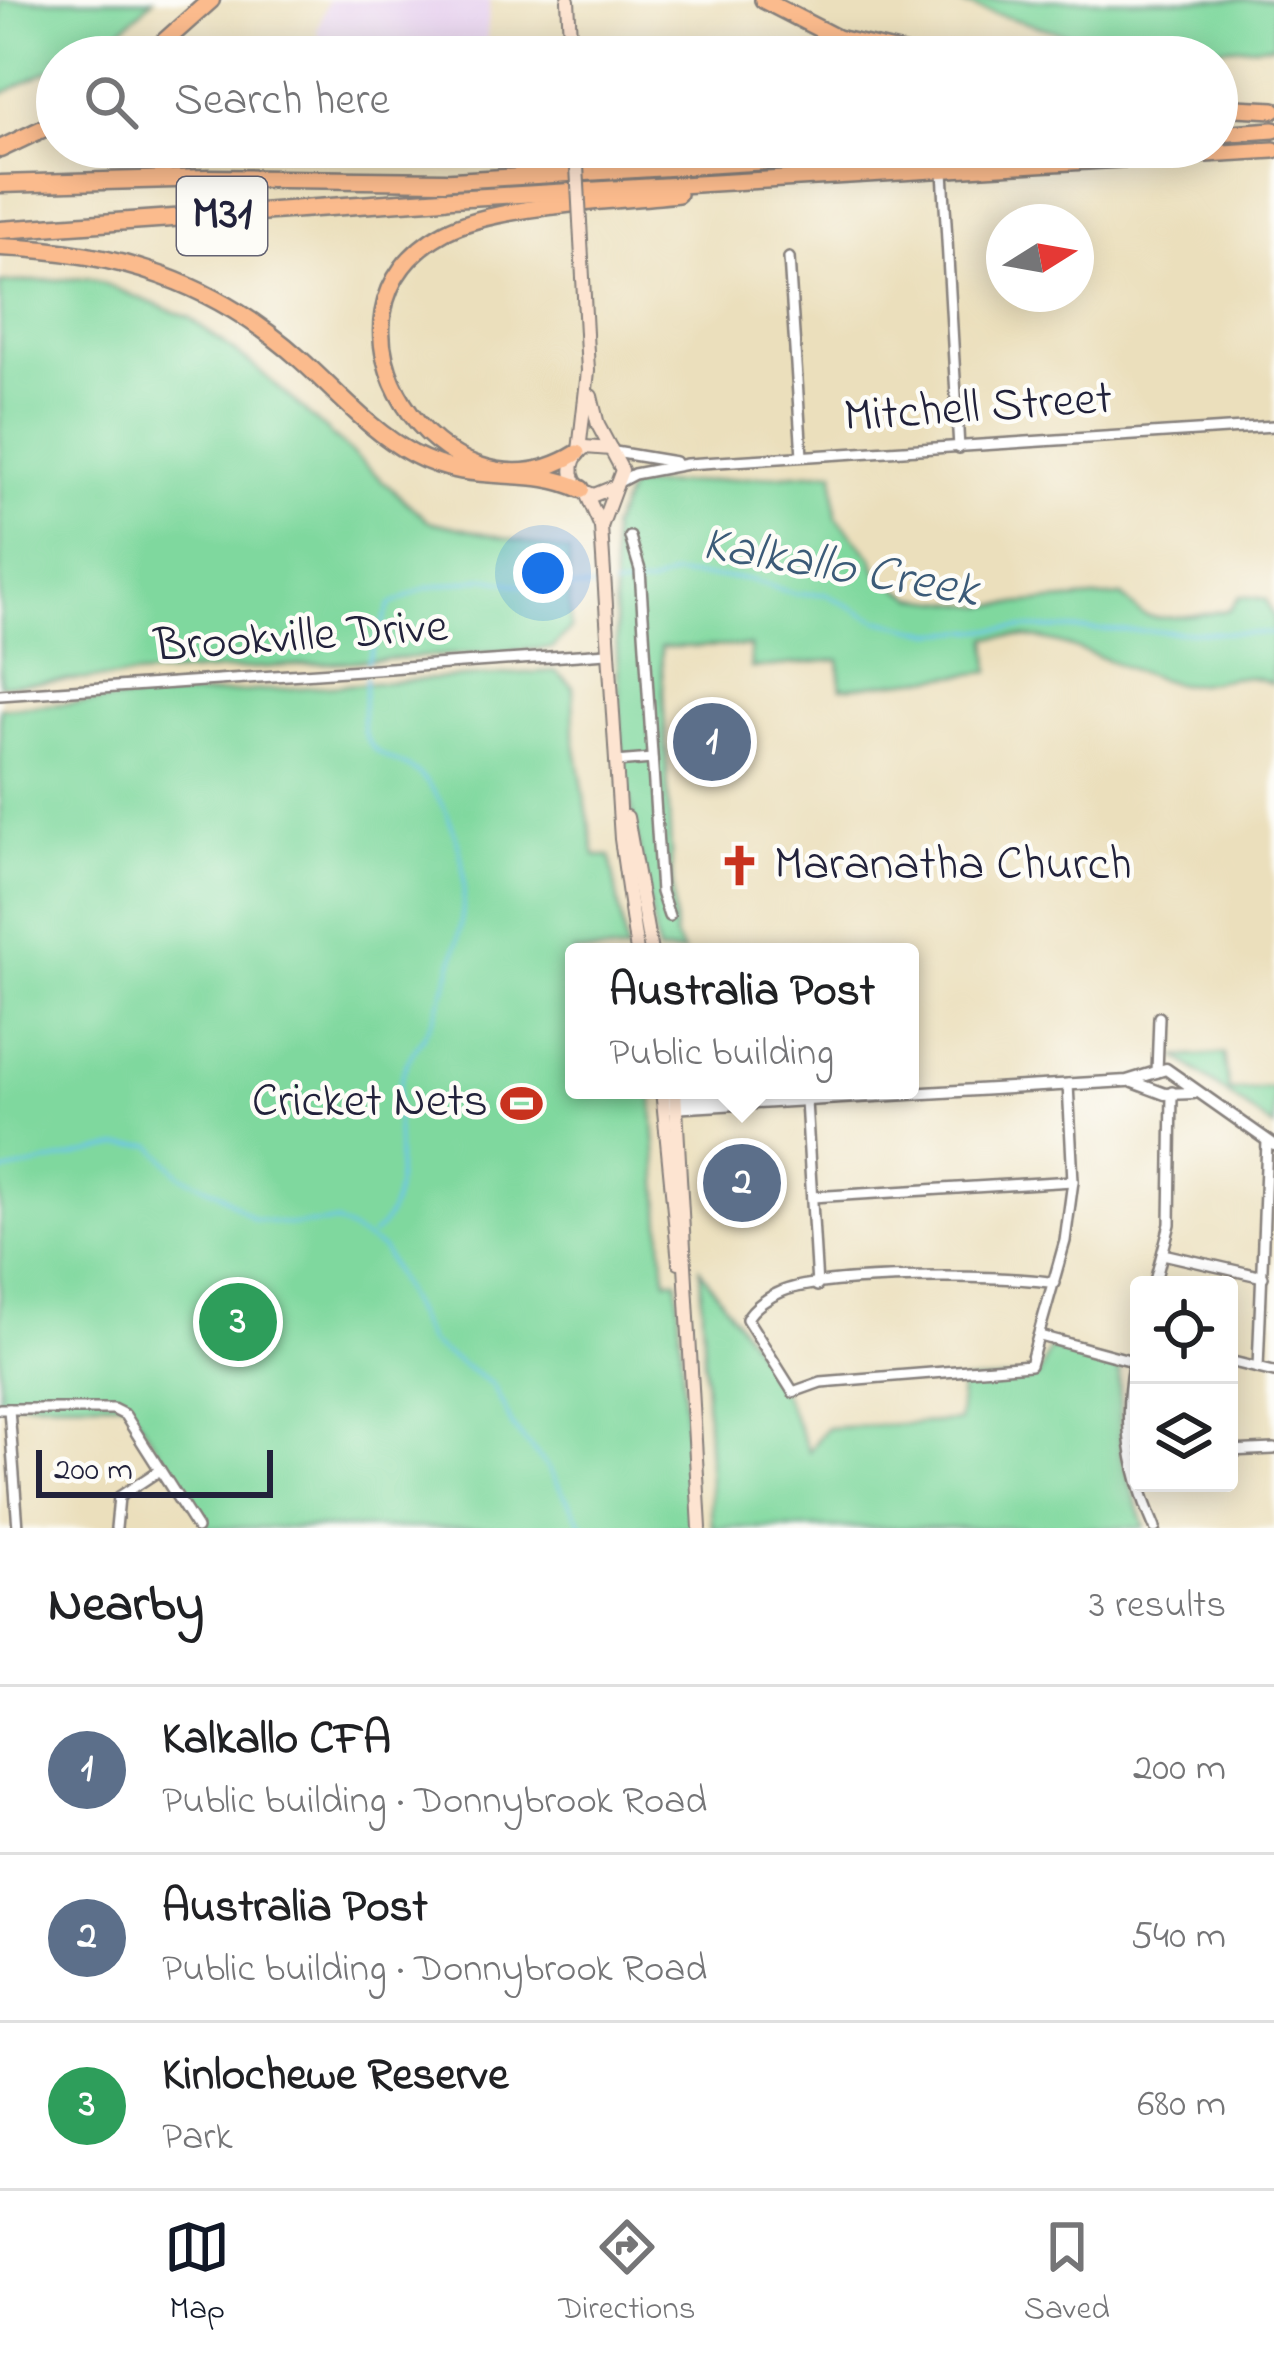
<!DOCTYPE html>
<meta charset="utf-8">
<style>
body{margin:0;font-family:"Indie Flower",sans-serif;background:#f6f6f6;color:#202124}
.controls{position:absolute;right:36px;bottom:36px;display:grid;overflow:hidden;border-radius:12px;box-shadow:0 6px 30px #0003}
.controls button{width:108px;height:108px;display:grid;place-items:center;padding:0;border:0;border-bottom:3px solid #e0e0e0;background:#fff;color:#202124;font:60px sans-serif}
.compass{position:absolute;left:986px;top:204px;width:108px;height:108px;border-radius:50%;background:#fff;box-shadow:0 6px 30px #0003;rotate:79deg}
.scale{position:absolute;left:36px;bottom:30px;width:237px;box-sizing:border-box;padding-left:12px;border:6px solid #22223b;border-top:0;font-size:33px;line-height:42px;white-space:nowrap;color:#22223b;-webkit-text-stroke:9px #fdfcf7;paint-order:stroke}
.you{position:absolute;left:543px;top:573px;width:42px;height:42px;margin:-30px;border:9px solid #fff;border-radius:50%;background:#1a73e8;box-shadow:0 0 0 18px #1a73e833}
.badge{display:grid;place-items:center;width:78px;height:78px;border-radius:50%;background:#111827;color:#fff;font-size:39px;font-weight:700}
.pin{position:absolute;translate:-50% -50%;border:6px solid #fff;box-shadow:0 3px 12px #0006}
.popup{position:absolute;left:565px;top:943px;width:354px;height:156px;box-sizing:border-box;display:grid;place-content:center;border-radius:12px;background:#fff;filter:drop-shadow(0 3px 9px #0005);font-size:39px;white-space:nowrap;color:#757577}
.popup b{font-size:45px;color:#202124}
.popup::after{content:'';position:absolute;left:50%;top:100%;margin-left:-24px;border:24px solid transparent;border-top-color:#fff}
.list{margin:0;padding:0;list-style:none}
h2{display:flex;justify-content:space-between;align-items:center;height:156px;margin:0;padding:0 48px;font-size:51px}
h2 small{font-size:39px;font-weight:400;color:#757577}
.list li{display:grid;grid-template-columns:78px 1fr auto;gap:36px;align-items:center;box-sizing:border-box;height:168px;padding:0 48px;border-top:3px solid #e0e0e0}
.list b{display:block;font-size:45px;white-space:nowrap}
.list p{margin:0;font-size:39px;white-space:nowrap;color:#757577}
.list em{font-size:39px;font-style:normal;color:#757577}
.icon{flex:none;width:66px;height:66px;fill:none;stroke:currentColor;stroke-width:2;stroke-linecap:round;stroke-linejoin:round}
.map{position:relative;flex:none;width:1274px;height:1528px;overflow:hidden}
.search{position:absolute;background:#fff;box-shadow:0 6px 30px #0003;left:36px;right:36px;top:36px;height:132px;display:flex;align-items:center;gap:30px;box-sizing:border-box;padding:0 42px;border-radius:66px;color:#757577;font-size:45px}
.sheet{height:660px;background:#fff}
nav{display:flex;justify-content:space-around;align-items:center;box-sizing:border-box;height:168px;border-top:3px solid #e0e0e0;background:#fff;font-size:33px;color:#757577}
nav a{display:grid;justify-items:center;gap:6px}
nav .on{color:#111827}
.map>svg:first-child{display:block}
</style>
<div class="map">
<svg width="1274" height="1528" viewBox="0 0 1274 1528">
<rect width="100%" height="100%" fill="#fdfcf7"/>
<filter id="ink" filterUnits="userSpaceOnUse"><feTurbulence type="fractalNoise" baseFrequency=".00833" numOctaves="2"/><feDisplacementMap in="SourceGraphic" scale="24" xChannelSelector="R" yChannelSelector="G"/><feConvolveMatrix kernelMatrix="1 2 1 2 8 2 1 2 1" color-interpolation-filters="sRGB"/></filter>
<filter id="wash" filterUnits="userSpaceOnUse"><feTurbulence type="fractalNoise" baseFrequency=".004" numOctaves="4" result="noise"/><feDisplacementMap in="SourceGraphic" scale="48" xChannelSelector="R" yChannelSelector="G"/><feGaussianBlur stdDeviation="2.7" result="paint"/><feColorMatrix in="noise" values="0 0 0 0 0 0 0 0 0 0 0 0 0 0 0 0 0 1.4 0 .05"/><feComposite in="paint" operator="in"/></filter>
<g filter="url(#wash)">
<rect width="100%" height="100%" fill="#ebdfbc"/>
<!-- built -->
<polygon fill="#e7d2ef" points="328,0 490,0 485,57 325,57 317,30"/>
<!-- green -->
<g fill="#7fd89e" stroke="#507d6c" stroke-width="3">
<path d="M0,0H153C126,25 97,57 57,57V66L0,95Z"/>
<polygon points="948,0 1274,0 1274,45 1127,52"/>
<polygon points="88,278 190,318 254,366 428,521 569,552 570,629 553,648 0,685 0,283"/>
<path d="M834,471L836,517L873,558L879,578L915,598L984,606L1122,596C1128,601 1137,612 1144,615C1157,622 1218,613 1230,609L1240,596L1266,599L1274,619L1272,684C1237,665 1210,691 1174,683C1107,667 1060,628 988,638L990,672L841,688L839,660L751,668L750,646L661,647L675,937L683,952H658L622,757L611,528L630,487Z"/>
<polygon points="555,671 573,687 574,737 595,856 610,856 627,952 574,952 574,1090 652,1090 664,1268 666,1280 677,1280 691,1528 209,1528 127,1402 0,1402 0,708"/>
<polygon points="1224,1054 1229,1091 1274,1088 1274,1128 1177,1057"/>
<polygon points="700,1269 776,1378 809,1451 826,1428 959,1421 961,1382 1038,1377 1050,1348 1119,1367 1121,1454 1145,1528 712,1528"/>
</g>
<g fill="none" stroke-linecap="round" stroke-linejoin="round">
<!-- stream -->
<g stroke="#6cc4e9" stroke-width="3">
<polyline points="612,588 649,585 674,575 747,579 796,594 825,594 877,620 933,633 1020,628 1274,634"/>
<polyline points="367,663 390,605 426,588 485,578 533,588 602,588"/>
<path d="M366,677C366,693 360,717 364,732C372,760 402,759 420,775C441,795 455,828 461,856C471,905 453,972 434,1017C422,1044 404,1056 399,1089C391,1138 414,1202 372,1235"/>
<polyline points="0,1173 119,1146 152,1145 180,1175 218,1192 253,1219 292,1225 336,1222 383,1249 429,1343 493,1385 513,1427 547,1467 585,1528"/>
</g>
</g>
</g>
<g filter="url(#ink)">
<g fill="none" stroke-linecap="round" stroke-linejoin="round">
<defs>
<g id="minor">
<polyline points="943,171 959,448"/>
<polyline points="789,258 802,456"/>
<polyline points="615,452 675,462"/>
<polyline points="619,482 634,474 687,464 1274,426"/>
<polyline points="630,537 640,570 661,892 669,916"/>
<polyline points="0,695 607,653"/>
<polyline points="615,762 652,759"/>
<polyline points="1157,1072 1159,1017"/>
<polyline points="806,1101 817,1286"/>
<polyline points="812,1197 1073,1181"/>
<polyline points="1163,1254 1263,1277"/>
<path d="M1054,1283C1005,1274 826,1274 783,1291C770,1296 753,1307 747,1319L793,1392L821,1382L1030,1365L1065,1241L1073,1181L1068,1084"/>
<polyline points="1154,1285 1170,1224 1172,1092"/>
<polyline points="1040,1336 1133,1361"/>
<path d="M1139,1340C1120,1408 1127,1464 1155,1528"/>
<polyline points="1229,1361 1274,1372"/>
<polyline points="1258,1368 1267,1141"/>
<polyline points="0,1409 113,1409 125,1415 197,1528"/>
<polyline points="9,1409 18,1528"/>
<polyline points="1229,1451 1274,1449"/>
<polyline points="116,1528 119,1497 160,1470"/>
</g>
<g id="tertiary">
<polyline points="1133,1082 1165,1094 1194,1093"/>
<polyline points="668,1100 727,1100"/>
<polyline points="671,1108 1127,1081 1166,1069 1274,1145"/>
</g>
<g id="secondary">
<polyline points="568,0 571,57"/>
<polyline points="591,396 598,425 622,470 601,527"/>
<path d="M611,449L585,447C565,463 569,487 594,495L616,486"/>
<polyline points="579,451 588,371 582,259"/>
<polyline points="586,493 601,527 621,839 637,952"/>
<polyline points="627,817 651,952"/>
<polyline points="662,1090 679,1262"/>
<polyline points="675,1090 700,1528"/>
</g>
<g id="trunk">
<polyline points="763,0 837,38 921,57"/>
<polyline points="745,57 813,47 850,49"/>
<polyline points="1217,107 1274,110"/>
<polyline points="1217,134 1274,130"/>
<polyline points="445,181 1006,147"/>
<polyline points="444,199 1274,150"/>
<path d="M577,453C443,537 294,313 445,232C495,205 618,201 678,194"/>
</g>
<g id="motorway">
<polyline points="147,57 211,0"/>
<polyline points="0,149 57,122"/>
<polyline points="0,184 209,178 445,181"/>
<polyline points="0,230 444,199"/>
<path d="M0,247C116,251 213,281 301,360C336,391 371,432 413,454C475,487 529,464 581,489"/>
</g>
</defs>
<!-- minor casing -->
<use href="#minor" stroke="#86807c" stroke-width="14"/>
<!-- tertiary casing -->
<use href="#tertiary" stroke="#86807c" stroke-width="15"/>
<!-- secondary casing -->
<use href="#secondary" stroke="#86807c" stroke-width="16"/>
<!-- trunk casing -->
<use href="#trunk" stroke="#86807c" stroke-width="20"/>
<!-- motorway casing -->
<use href="#motorway" stroke="#86807c" stroke-width="21"/>
<!-- minor -->
<use href="#minor" stroke="#fff" stroke-width="9"/>
<!-- tertiary -->
<use href="#tertiary" stroke="#fff" stroke-width="10"/>
<!-- secondary -->
<use href="#secondary" stroke="#fde4d1" stroke-width="12"/>
<!-- trunk -->
<use href="#trunk" stroke="#fbbb8d" stroke-width="15"/>
<!-- motorway -->
<use href="#motorway" stroke="#fbbb8d" stroke-width="16"/>
<defs>
<polyline id="secondary-bridge" points="576,147 582,259"/>
</defs>
<!-- secondary-bridge casing -->
<use href="#secondary-bridge" stroke="#86807c" stroke-width="16" stroke-linecap="butt"/>
<!-- secondary-bridge -->
<use href="#secondary-bridge" stroke="#fde4d1" stroke-width="12"/>
</g>
</g>
<!-- icons -->
<defs>
<symbol id="church-bare" viewBox="-9 -9 18 18"><path d="M-1.2-6h2.4v3.5h3.3v2.4h-3.3V6h-2.4V-.1h-3.3v-2.4h3.3Z" fill="#c8321e" stroke="#fdfcf7" stroke-width="2.5" paint-order="stroke"/></symbol>
<symbol id="stadium-bare" viewBox="-9 -9 18 18"><path d="M0-5a6.5 5 0 1 0 0 10a6.5 5 0 1 0 0-10ZM-3.5-1.8h7v3.6h-7Z" fill="#c8321e" stroke="#fdfcf7" stroke-width="2.5" paint-order="stroke"/></symbol>
</defs>
<g fill-rule="evenodd">
<use href="#church-bare" x="710" y="836" width="59" height="59"/>
<use href="#stadium-bare" x="492" y="1074" width="59" height="59"/>
</g>
<g text-anchor="middle" dominant-baseline="central" stroke-width="9" stroke-linejoin="round" paint-order="stroke">
<!-- shield labels -->
<rect fill="#fdfcf7" stroke="#646373" stroke-width="3" x="177" y="177" width="90" height="78" rx="9"/>
<g font-size="45" font-weight="bold" fill="#22223b">
<text x="222" y="216">M31</text>
</g>
<!-- street labels -->
<g font-size="48" fill="#22223b" stroke="#fdfcf7">
<text transform="translate(978 409) rotate(-4)">Mitchell Street</text>
<text transform="translate(301 638) rotate(-4)">Brookville Drive</text>
</g>
<!-- poi labels -->
<g font-size="48" fill="#22223b" stroke="#fdfcf7" text-anchor="start">
<text x="774" y="866">Maranatha Church</text>
<text x="488" y="1103" text-anchor="end">Cricket Nets</text>
</g>
<!-- water labels -->
<g font-size="51" font-style="italic" fill="#3c5b78" stroke="#fdfcf7">
<text transform="translate(840 569) rotate(10)">Kalkallo Creek</text>
</g>
</g>
</svg>
<div class="controls">
<button><svg class="icon" aria-label="locate" viewBox="0 0 24 24"><circle cx="12" cy="12" r="6"/><path d="M12 2v4M12 18v4M2 12h4M18 12h4"/></svg></button>
<button><svg class="icon" aria-label="layers" viewBox="0 0 24 24"><path d="M12 4l9 5-9 5-9-5zM3 14l9 5 9-5"/></svg></button>
</div>
<svg class="compass" viewBox="-18 -18 36 36"><path d="M0-13l5 13h-10z" fill="#e53935"/><path d="M0 13l5-13h-10z" fill="#757577"/></svg>
<div class="scale">200 m</div>
<div class="you"></div>
<div class="pin badge" style="left:712px;top:742px;background:#5c6f8a">1</div>
<div class="pin badge" style="left:742px;top:1183px;background:#5c6f8a">2</div>
<div class="popup"><b>Australia Post</b>Public building</div>
<div class="pin badge" style="left:238px;top:1322px;background:#2e9e5b">3</div>
<div class="search"><svg class="icon" aria-label="search" viewBox="0 0 24 24"><circle cx="10" cy="10" r="6"/><path d="M15 15l6 6"/></svg>Search here</div>
</div>
<section class="sheet">
<h2>Nearby<small>3 results</small></h2>
<ul class="list">
<li><span class="badge" style="background:#5c6f8a">1</span><div><b>Kalkallo CFA</b><p>Public building · Donnybrook Road</p></div><em>200 m</em></li>
<li><span class="badge" style="background:#5c6f8a">2</span><div><b>Australia Post</b><p>Public building · Donnybrook Road</p></div><em>540 m</em></li>
<li><span class="badge" style="background:#2e9e5b">3</span><div><b>Kinlochewe Reserve</b><p>Park</p></div><em>680 m</em></li>
</ul>
</section>
<nav>
<a class="on"><svg class="icon" aria-label="map" viewBox="0 0 24 24"><path d="M3 6l6-2 6 2 6-2v14l-6 2-6-2-6 2zM9 4v14M15 6v14"/></svg>Map</a>
<a><svg class="icon" aria-label="directions" viewBox="0 0 24 24"><path d="M12 3l9 9-9 9-9-9zM9 14v-3h6M13 9l2 2-2 2"/></svg>Directions</a>
<a><svg class="icon" aria-label="saved" viewBox="0 0 24 24"><path d="M7 4h10v16l-5-4-5 4z"/></svg>Saved</a>
</nav>
